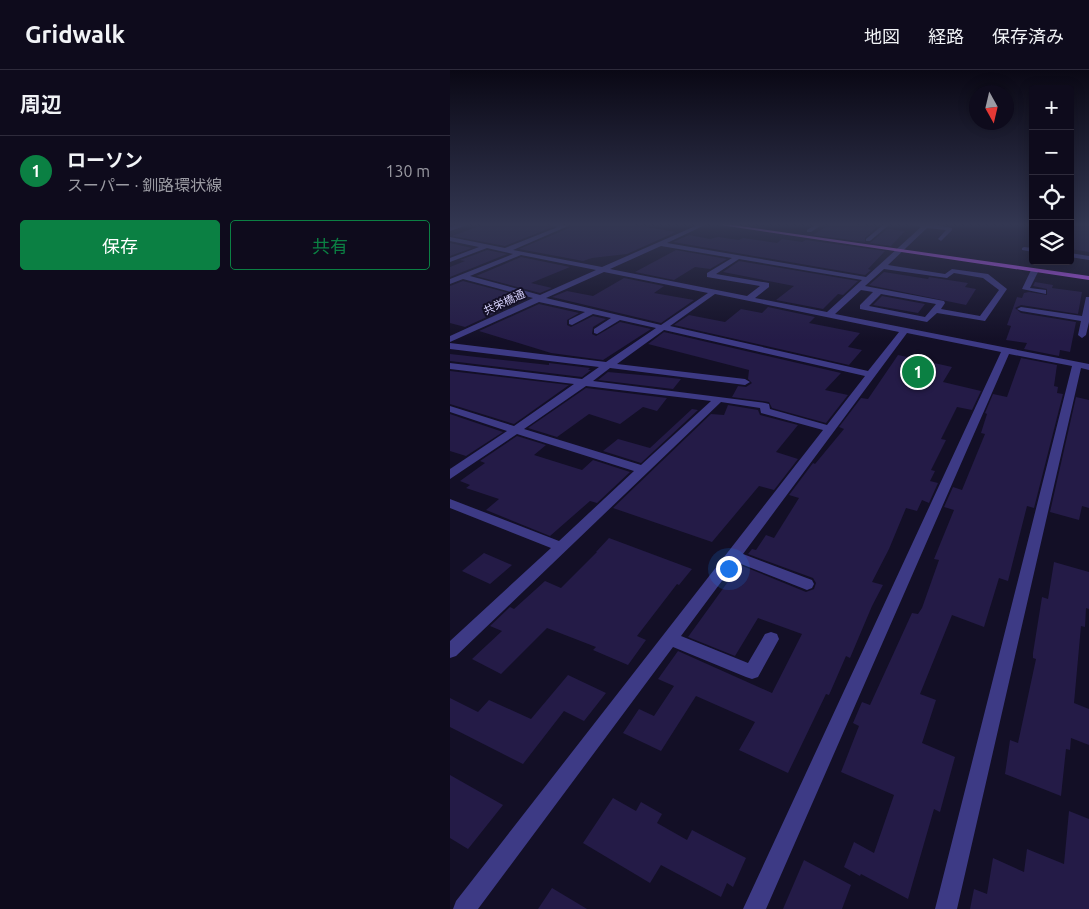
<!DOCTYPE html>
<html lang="ja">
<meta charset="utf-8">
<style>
body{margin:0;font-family:Ubuntu,"Noto Sans JP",sans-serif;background:#171425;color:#f1f3f6}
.controls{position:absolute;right:15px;top:15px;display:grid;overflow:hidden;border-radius:5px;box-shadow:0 2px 12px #0003}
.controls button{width:45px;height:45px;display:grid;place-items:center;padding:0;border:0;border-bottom:1px solid #2e2b3b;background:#0e0b1c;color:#f1f3f6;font:25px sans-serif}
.compass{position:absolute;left:519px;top:15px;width:45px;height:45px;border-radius:50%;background:#0e0b1c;box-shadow:0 2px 12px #0003;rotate:172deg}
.you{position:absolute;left:278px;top:498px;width:18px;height:18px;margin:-12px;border:4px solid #fff;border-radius:50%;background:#1a73e8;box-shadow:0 0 0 8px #1a73e833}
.badge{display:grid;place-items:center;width:32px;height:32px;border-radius:50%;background:#0b8043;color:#fff;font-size:16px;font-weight:700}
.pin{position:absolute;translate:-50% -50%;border:2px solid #fff;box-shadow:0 1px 5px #0006}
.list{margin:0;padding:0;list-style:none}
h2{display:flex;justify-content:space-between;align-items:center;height:65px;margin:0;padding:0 20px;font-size:21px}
h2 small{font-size:16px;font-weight:400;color:#9b9ba3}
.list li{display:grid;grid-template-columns:32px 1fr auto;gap:15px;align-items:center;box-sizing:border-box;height:70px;padding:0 20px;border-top:1px solid #2e2b3b}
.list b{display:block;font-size:19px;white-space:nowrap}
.list p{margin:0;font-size:16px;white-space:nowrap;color:#9b9ba3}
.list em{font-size:16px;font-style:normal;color:#9b9ba3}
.actions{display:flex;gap:10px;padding:15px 20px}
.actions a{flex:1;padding:11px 0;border:1px solid #0b8043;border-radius:5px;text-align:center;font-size:18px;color:#0b8043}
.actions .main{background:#0b8043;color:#fff}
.icon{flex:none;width:28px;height:28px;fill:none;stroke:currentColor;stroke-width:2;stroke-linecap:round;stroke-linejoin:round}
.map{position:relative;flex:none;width:639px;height:839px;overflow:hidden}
header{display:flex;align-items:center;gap:30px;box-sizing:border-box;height:70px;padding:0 25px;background:#0e0b1c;border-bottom:1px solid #2e2b3b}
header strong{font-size:24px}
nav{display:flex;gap:28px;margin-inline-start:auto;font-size:18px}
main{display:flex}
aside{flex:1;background:#0e0b1c}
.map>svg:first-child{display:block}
</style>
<header>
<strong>Gridwalk</strong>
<nav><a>地図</a><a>経路</a><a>保存済み</a></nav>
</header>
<main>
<aside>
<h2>周辺<small></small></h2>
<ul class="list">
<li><span class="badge">1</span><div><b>ローソン</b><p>スーパー · 釧路環状線</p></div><em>130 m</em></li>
</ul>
<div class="actions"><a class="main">保存</a><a>共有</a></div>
</aside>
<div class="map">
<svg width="639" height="839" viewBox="0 0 639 839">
<rect width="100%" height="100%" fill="#130f26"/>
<!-- building -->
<g fill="#241b47">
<polygon points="35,154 97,154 103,157 55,176 2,166"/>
<polygon points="116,154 178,154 226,162 177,184 142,188 133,191 69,179 119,158 120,155"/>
<polygon points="380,154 401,154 427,157 415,168 415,172 363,165"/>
<polygon points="620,154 639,154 639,182 620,179"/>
<polygon points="437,159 455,161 441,176 420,173"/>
<polygon points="239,165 260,169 268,167 289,170 293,168 327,173 332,169 352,172 356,170 435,181 418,199 421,200 415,205 223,172"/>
<polygon points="0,173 22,178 0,186"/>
<polygon points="37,180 57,184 0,207 0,197 15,191 10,190"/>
<polygon points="226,180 277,189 260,199 245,197 224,210 185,202"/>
<polygon points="71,187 120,197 81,213 102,218 90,223 26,206"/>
<polygon points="289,191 408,211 393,225 388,224 373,239 326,230 344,216 273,202"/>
<polygon points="434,202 478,209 479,207 518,213 515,217 526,219 516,235 419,215"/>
<polygon points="174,208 214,216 204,223 244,230 211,253 102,227 117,221 143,226"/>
<polygon points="13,211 78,228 15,257 0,253 0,216"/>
<polygon points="585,212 603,215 602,218 632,222 628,244 571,235 565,238 571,243 626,252 620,282 610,280 609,286 574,279 577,273 556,270 561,256 557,255 567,227 572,228 574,223 579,222 597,225 597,219 583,216"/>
<polygon points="432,226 475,234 468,243 423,235"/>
<polygon points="89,234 129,243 117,250 117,255 121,257 143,246 156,249 143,257 142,264 146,266 170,252 201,259 153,290 101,283 29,261"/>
<polygon points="318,237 365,247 359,253 410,263 398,277 412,280 399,295 224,255 239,245 275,252 291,239 312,243"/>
<polygon points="214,262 391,303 375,320 398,325 376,353 322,338 319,332 282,327 288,316 296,317 302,313 298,309 299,300 198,274"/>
<polygon points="0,284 99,295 99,293 140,298 138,300 141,300 132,307 0,291"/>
<polygon points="448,285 502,297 493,312 531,321 522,340 507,337 491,369 496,370 481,400 485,401 480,411 488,413 479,433 472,430 467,441 456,438 439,479 422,512 433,515 422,536 400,588 396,586 379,625 376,624 338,703 289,680 305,652 246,626 211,681 173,663 189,639 204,646 224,616 208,609 228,581 322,623 352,564 308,548 285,586 238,567 290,495 356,522 364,519 366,513 363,508 298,484 302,479 306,480 316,465 324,468 349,428 339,425 363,393 365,394 394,359 389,357 411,328 418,329"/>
<polygon points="571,288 607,295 604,316 608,317 607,323 613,324 584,438 577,436 558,511 549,508 534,557 502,545 470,624 486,630 472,673 505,687 490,742 484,739 458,829 411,804 410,806 394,797 404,772 424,783 444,725 391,702 409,656 403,653 412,632 420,635 462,543 468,544 472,538 489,490 484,489 504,440 494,437 503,417 512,420 535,364 531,363 537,344 535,343 543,324 557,327"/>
<polygon points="0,301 119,315 64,354 0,334"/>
<polygon points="158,302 213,307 231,309 223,319 148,310"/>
<polygon points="136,318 217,328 207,341 193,337 170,354 139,344 107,367 78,358"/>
<polygon points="626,327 639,330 639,438 632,436 629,450 600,442"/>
<polygon points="278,335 308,340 310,345 348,355 326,382 348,389 324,420 309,416 262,472 163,438 261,344 274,345"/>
<polygon points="242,339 248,340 191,393 153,381 168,369 200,378"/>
<polygon points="0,344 53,362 16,386 0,381"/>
<polygon points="67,366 96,375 84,385 132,400 143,390 180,402 147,433 140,431 100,466 36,440 49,429 16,418 20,415 10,411 35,393 30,391"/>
<polygon points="159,468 242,499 229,515 227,514 187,566 196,570 178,595 143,580 146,577 97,558 51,604 22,589 52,561 40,556 60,537 64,539 95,511 111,518 147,482 146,482"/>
<polygon points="34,483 62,495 40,514 12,501"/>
<polygon points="604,492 639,502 639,539 636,538 635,557 631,556 624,633 639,639 639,675 621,668 620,680 616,679 611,726 555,704 560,670 568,673 586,589 583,588 583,583 592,527 598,529"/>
<polygon points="118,605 156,623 134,651 114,641 73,694 0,657 0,628 28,642 39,630 81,649"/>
<polygon points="0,705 53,735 18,779 0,768"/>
<polygon points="163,728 186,741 191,732 212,744 207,753 237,770 242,760 296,788 283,817 277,813 271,827 211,795 200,813 133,773"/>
<polygon points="619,741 639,749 639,839 520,839 524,819 537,824 543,788 574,802 577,779 614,794"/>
<polygon points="354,790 401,815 392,839 333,839"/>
<polygon points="102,818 137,839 88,839"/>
</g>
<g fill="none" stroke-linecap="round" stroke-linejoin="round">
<!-- minor -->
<g fill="#3d3a85" fill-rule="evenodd">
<polygon points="12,154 20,154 0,161 0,157"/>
<path d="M99,154H111L118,156L63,180L152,197L250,154H257L217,173L416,207L471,157L460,154H481L502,158V160L491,171L488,169L496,160L477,158L438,195L495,204L502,199L538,204L557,219L535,251L487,243L477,252L410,239V235L423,222L411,220L385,244L639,294V300L631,298L507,839H485L622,296L559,284L316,839H293L551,282L457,263L293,484L362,510L364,514L362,518L357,520L352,518L286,492L231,566L298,593L315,564L321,562L327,564L329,569L308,607L302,609L296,607L223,577L28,839H3L6,831L373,360L311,343L310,338L271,332L6,586L0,588V571L101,478L0,438V429L109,471L184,401L67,364L0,409V399L57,361L0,342V336L64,356L124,314L0,299V293L132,309L149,297L0,279V273L156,292L206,258L170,250L147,264L144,263V259L161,248L143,244L122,255L119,254V250L135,242L89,232L0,272V266L83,228L13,209L0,214V209L63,184L37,178L0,192V188L29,177L0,171V167L55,178L108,157ZM211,176L282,188L257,203V207L310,216L297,226L160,199ZM71,185L146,200L90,225L20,206ZM289,189L412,210L377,242L305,228L319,217V213L266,204ZM434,199L497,208L504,203L533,208L549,220L530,246L491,239L495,233L494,231L415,216ZM154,202L258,223L211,255L96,228ZM265,224L449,262L418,301L220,256ZM431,224L486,234L475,247L419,236ZM214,260L415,306L377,355L320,339L319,334L315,333L143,311L160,298L295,315L300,312L295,309L167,294ZM136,316L261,331L191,395L74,359Z"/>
<polygon points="367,154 373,154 361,162 357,162 357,160"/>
<polygon points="434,154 440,154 420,171 416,171 416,169"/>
<polygon points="574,177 583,178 583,182 572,180 572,178"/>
<polygon points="620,183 639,186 639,190 620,187"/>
<polygon points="582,198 589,200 580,218 596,220 596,224 572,219"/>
<polygon points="636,227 639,227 639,252 636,265 632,268 628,265 631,251 571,241 567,239 571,237 632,246"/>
</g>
<!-- major -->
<polygon fill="#c25bff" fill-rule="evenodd" points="264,154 276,154 639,206 639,210"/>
</g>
<!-- sky -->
<linearGradient id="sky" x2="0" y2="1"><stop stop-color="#0a0815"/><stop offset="0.57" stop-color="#333752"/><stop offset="1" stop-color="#333752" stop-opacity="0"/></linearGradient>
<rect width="639" height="271" fill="url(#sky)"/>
<g text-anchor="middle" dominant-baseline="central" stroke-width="4" stroke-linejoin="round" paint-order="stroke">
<!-- far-street labels -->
<g font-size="11" fill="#d9d4ff" stroke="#130f26">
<text transform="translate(54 232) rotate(-25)">共栄橋通</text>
</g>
</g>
</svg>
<div class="controls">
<button>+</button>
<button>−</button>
<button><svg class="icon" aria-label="locate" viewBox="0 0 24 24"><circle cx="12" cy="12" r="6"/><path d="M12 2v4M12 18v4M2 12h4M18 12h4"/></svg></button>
<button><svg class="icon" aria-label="layers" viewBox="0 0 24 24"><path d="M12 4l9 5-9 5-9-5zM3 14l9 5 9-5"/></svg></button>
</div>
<svg class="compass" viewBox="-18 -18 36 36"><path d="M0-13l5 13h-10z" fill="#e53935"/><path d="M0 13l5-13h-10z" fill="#9b9ba3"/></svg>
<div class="you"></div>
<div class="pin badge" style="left:468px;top:302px">1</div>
</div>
</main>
